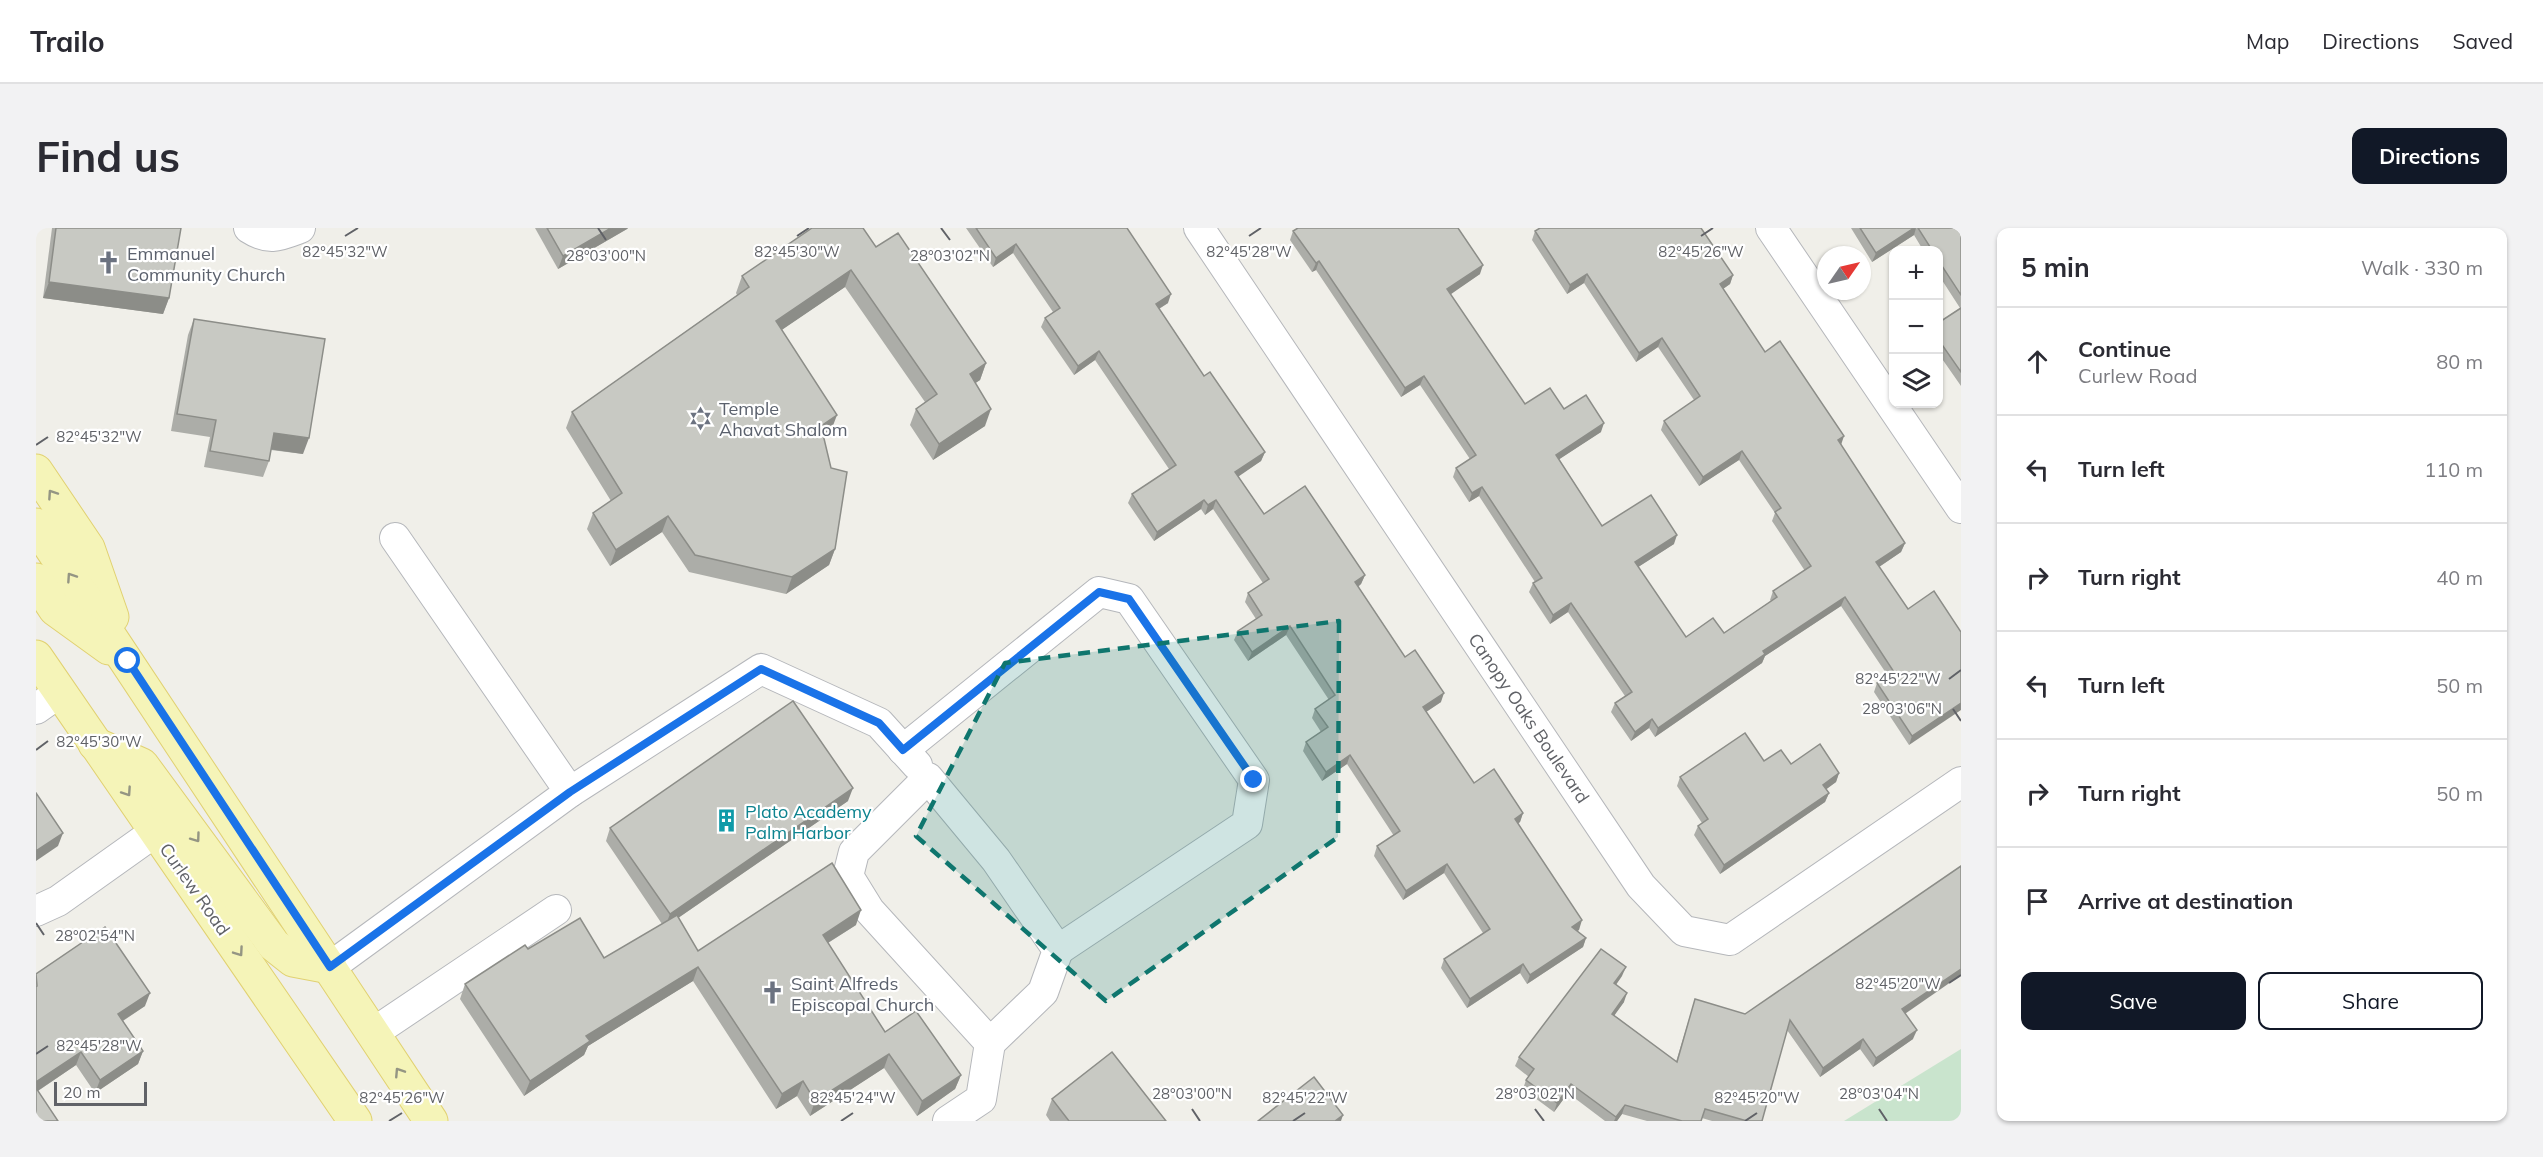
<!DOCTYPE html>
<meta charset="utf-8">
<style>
body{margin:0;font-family:Mulish,sans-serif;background:#f2f2f3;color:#2b2b33}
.controls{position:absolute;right:18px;top:18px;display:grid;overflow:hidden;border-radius:12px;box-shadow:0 2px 4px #0004}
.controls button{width:54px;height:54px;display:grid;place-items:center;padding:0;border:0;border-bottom:2px solid #e1e1e2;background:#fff;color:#2b2b33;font:30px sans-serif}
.compass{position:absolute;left:1781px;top:18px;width:54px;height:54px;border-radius:50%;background:#fff;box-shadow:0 2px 4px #0004;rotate:56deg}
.scale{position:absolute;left:18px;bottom:15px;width:93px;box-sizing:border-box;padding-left:6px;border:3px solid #606267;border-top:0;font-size:16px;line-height:21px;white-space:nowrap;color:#606267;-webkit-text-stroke:4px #fff;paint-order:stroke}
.stop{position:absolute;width:18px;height:18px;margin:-14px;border:4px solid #1a73e8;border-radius:50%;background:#fff}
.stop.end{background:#1a73e8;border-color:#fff;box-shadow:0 2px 6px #0008}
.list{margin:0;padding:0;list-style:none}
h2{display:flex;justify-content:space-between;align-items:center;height:78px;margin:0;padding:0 24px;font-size:26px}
h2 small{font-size:20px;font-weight:400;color:#7c7c81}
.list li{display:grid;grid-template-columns:39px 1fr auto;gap:18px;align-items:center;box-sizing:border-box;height:108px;padding:0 24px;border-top:2px solid #e1e1e2}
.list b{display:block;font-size:22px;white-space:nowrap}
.list p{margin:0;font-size:20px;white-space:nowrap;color:#7c7c81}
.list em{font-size:20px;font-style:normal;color:#7c7c81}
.actions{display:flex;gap:12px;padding:18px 24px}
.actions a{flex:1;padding:14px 0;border:2px solid #111827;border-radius:12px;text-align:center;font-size:21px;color:#111827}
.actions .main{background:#111827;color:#fff}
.icon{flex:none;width:33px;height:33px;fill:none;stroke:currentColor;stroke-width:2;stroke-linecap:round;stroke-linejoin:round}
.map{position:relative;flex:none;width:1925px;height:893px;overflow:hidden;border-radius:12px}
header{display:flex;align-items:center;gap:36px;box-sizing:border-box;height:84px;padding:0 30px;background:#fff;border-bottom:2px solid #e1e1e2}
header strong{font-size:28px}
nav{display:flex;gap:33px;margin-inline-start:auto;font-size:21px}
.intro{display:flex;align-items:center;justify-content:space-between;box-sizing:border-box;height:144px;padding:0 36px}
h1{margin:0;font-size:42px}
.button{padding:15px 27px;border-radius:12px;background:#111827;color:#fff;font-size:21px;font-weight:700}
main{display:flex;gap:36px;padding:0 36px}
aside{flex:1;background:#fff;border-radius:12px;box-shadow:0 2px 4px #0004}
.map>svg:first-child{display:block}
</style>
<header>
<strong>Trailo</strong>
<nav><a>Map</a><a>Directions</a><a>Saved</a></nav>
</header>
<div class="intro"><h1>Find us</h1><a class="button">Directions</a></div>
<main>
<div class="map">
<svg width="1925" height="893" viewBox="0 0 1925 893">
<rect width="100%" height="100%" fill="#f0efe9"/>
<!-- green -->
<polygon fill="#c9e4cd" points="1925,821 1925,893 1808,893"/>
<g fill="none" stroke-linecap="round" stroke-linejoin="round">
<defs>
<g id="minor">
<path d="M213,0C233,13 243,8 264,0"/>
<polyline points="1163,0 1605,658 1648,703 1694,712 1925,554"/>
<polyline points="1735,0 1925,280"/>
<polyline points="0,481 24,464"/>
<polyline points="867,522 1063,364 1093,371 1218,552 1211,596 1022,722"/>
<polyline points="534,564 725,441 843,495 881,537"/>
<polyline points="0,683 22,673 119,604"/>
<polyline points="294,739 534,564 359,310"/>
<polyline points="337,805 520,682"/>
<polyline points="912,893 945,871 954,815 1007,764 1022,722 960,632 892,550 818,624 812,648 833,682 954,815"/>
</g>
<g id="major">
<polyline points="0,243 52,320 76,389"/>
<polyline points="0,297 395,893"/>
<polyline points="0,352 19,381 73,420"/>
<polyline points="0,429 319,893"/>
<polyline points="59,516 106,537 238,717 257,732 294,739"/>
</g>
</defs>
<!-- minor casing -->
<use href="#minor" stroke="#b5b7bb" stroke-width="32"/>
<!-- major casing -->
<use href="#major" stroke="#e1d171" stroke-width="35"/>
<!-- minor -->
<use href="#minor" stroke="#fff" stroke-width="30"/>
<!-- major -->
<use href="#major" stroke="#f5f4b8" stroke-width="33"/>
</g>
<!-- wall -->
<g fill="#acada8">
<polygon points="16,0 145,0 133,70 127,86 7,70"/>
<polygon points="499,0 592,0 591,1 522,41"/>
<polygon points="930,0 1091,0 1132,75 1123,81 1168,148 1229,224 1225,233 1202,248 1228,286 1329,347 1325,356 1322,359 1369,429 1405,474 1390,484 1438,555 1487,585 1484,594 1482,595 1543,702 1541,703 1550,710 1547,719 1491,756 1484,745 1431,780 1405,740 1408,731 1447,705 1408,645 1367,672 1338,628 1341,618 1358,608 1311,536 1286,553 1267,523 1270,514 1285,504 1276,490 1279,481 1293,472 1250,407 1212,433 1198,412 1202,403 1220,391 1209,374 1212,365 1227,355 1177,281 1169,287 1165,281 1118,313 1092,275 1096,266 1133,241 1059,132 1038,147 1005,99 1009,90 1017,84 977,25 957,39"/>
<polygon points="1261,0 1422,0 1444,46 1414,66 1489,176 1528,181 1565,204 1523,231 1566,298 1638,316 1602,339 1650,409 1688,405 1735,373 1734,372 1737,363 1769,343 1736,293 1739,285 1703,232 1663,258 1625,202 1628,193 1658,172 1622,119 1600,134 1548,55 1531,66 1496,12 1499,3 1697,47 1694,56 1687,61 1729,124 1805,217 1869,315 1865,324 1843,339 1872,381 1925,404 1873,517 1838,464 1841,455 1852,448 1805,378 1729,428 1726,435 1619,509 1613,500 1595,513 1575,484 1579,475 1589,468 1532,384 1514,396 1493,364 1497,355 1499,354 1443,268 1433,274 1417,249 1420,240 1434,231 1384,157 1365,169 1280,42 1276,44 1254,12 1257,3"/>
<polygon points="1815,0 1925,0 1925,158 1902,125 1902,95 1924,80 1902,46 1902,22 1887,22 1878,7 1836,34"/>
<polygon points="840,19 950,135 944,152 939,155 949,198 897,232 874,197 880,181 889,174 809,59 745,102 795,203 788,209 799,321 793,337 750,366 653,344 626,304 574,338 551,301 557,285 575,273 530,200 536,184 701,67 700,65 706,48"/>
<polygon points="158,91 267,226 235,222 233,233 227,249 168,239 174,209 135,203 152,107"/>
<polygon points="1728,533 1755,536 1803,545 1800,554 1790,561 1793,565 1789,574 1684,646 1658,607 1662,598 1666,595 1641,558 1644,549"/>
<polygon points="812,573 642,690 662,723 820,697 792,715 849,804 925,847 919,861 881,888 848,840 774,888 761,868 740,881 657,753 552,818 548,827 488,868 424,771 429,756 492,721 568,730 626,696 570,613 574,600"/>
<polygon points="0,746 109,778 87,793 107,823 102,836 59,865 40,837 2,863 0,893"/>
<polygon points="1586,748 1580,756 1588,774 1578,787 1640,834 1659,771 1709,786 1869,786 1877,811 1837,839 1824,821 1784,849 1751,802 1726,893 1676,893 1666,890 1665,893 1611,893 1586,886 1581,893 1569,893 1532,865 1518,884 1487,861 1490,852 1493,849 1479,838 1483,829"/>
<polygon points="1016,871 1130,893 1014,893 1010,887"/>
</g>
<!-- shaded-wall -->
<g fill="#8c8d88">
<polygon points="575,0 592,0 591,1 522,41 527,28"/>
<polygon points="1878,0 1880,0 1878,7 1836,34 1840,25"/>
<polygon points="980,16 977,25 957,39 960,30"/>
<polygon points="1283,33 1280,42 1276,44 1280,35"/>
<polygon points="1447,37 1444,46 1408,71 1411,61"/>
<polygon points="815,42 809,59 734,110 740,93"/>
<polygon points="1551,46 1548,55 1531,66 1534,57"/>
<polygon points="1697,47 1694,56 1681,65 1684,56"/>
<polygon points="13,54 133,70 127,86 7,70"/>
<polygon points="1135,66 1132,75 1116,85 1120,76"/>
<polygon points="1626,110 1622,119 1600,134 1603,125"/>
<polygon points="1063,123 1059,132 1038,147 1042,138"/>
<polygon points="950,135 944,152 928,163 934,146"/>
<polygon points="1388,148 1384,157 1365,169 1369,160"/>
<polygon points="955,181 949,198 897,232 903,216"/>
<polygon points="801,187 795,203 779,214 785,198"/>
<polygon points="1568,195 1565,204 1516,236 1520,227"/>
<polygon points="238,205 273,210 267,226 232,221"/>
<polygon points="1808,208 1805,217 1802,212"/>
<polygon points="1706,223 1703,232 1663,258 1667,249"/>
<polygon points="1229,224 1225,233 1196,253 1199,244"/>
<polygon points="1446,259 1443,268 1433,274 1436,265"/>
<polygon points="1168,272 1165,281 1118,313 1121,304"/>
<polygon points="1180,272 1177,281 1169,287 1172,277"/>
<polygon points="632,288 626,304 574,338 580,322"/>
<polygon points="1641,307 1638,316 1596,343 1599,334"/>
<polygon points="1869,315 1865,324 1837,343 1840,334"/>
<polygon points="799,321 793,337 750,366 756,349"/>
<polygon points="1329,347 1325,356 1316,363 1319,354"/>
<polygon points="1809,369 1805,378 1729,428 1726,435 1619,509 1622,500 1727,423"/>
<polygon points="1535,375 1532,384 1514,396 1517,387"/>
<polygon points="1254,398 1250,407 1212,433 1216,424"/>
<polygon points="1408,465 1405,474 1384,488 1387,479"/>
<polygon points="1925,475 1925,482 1873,517 1876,508"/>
<polygon points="1616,491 1613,500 1595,513 1599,504"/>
<polygon points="1314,527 1311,536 1286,553 1290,544"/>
<polygon points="1803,545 1800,554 1784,566 1787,557"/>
<polygon points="817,560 812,573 629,699 634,686"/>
<polygon points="1793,565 1789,574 1684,646 1688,637"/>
<polygon points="1487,585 1484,594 1476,600 1479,591"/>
<polygon points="27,605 22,618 0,633 0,623"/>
<polygon points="1411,636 1408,645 1367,672 1370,663"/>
<polygon points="825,682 820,697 782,721 787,707"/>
<polygon points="1546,692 1543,702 1533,708 1536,699"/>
<polygon points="1550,710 1547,719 1491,756 1494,747"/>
<polygon points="1487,736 1484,745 1431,780 1434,771"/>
<polygon points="662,739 657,753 552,818 548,827 488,868 494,853 550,808"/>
<polygon points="1590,739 1586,748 1575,764 1578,755"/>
<polygon points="1925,741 1925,747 1863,790 1866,781"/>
<polygon points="114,765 109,778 77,799 82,786"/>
<polygon points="1591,765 1588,774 1573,795 1576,786"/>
<polygon points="1881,802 1877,811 1837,839 1840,830"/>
<polygon points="1827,811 1824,821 1784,849 1787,840"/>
<polygon points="107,823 102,836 59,865 64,852"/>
<polygon points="45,824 40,837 0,864 0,854"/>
<polygon points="853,826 848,840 774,888 779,873"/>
<polygon points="925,847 919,861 881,888 886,873"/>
<polygon points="767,853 761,868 740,881 746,866"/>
<polygon points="1535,856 1532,865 1518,884 1521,875"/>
<polygon points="1589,877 1586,886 1581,893 1578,893 1580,889"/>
<polygon points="1307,887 1305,893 1299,893"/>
</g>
<!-- building -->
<g fill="#c8c9c3" stroke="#8c8d88" stroke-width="1.5">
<polygon points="20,0 145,0 133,70 13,54"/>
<polygon points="511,0 575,0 527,28"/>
<polygon points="776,0 827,0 840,19 862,5 950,135 934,146 955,181 903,216 880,181 901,166 815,42 740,93 801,187 785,198 795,240 811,244 799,321 756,349 659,327 632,288 580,322 557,285 586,265 536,184 713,59 706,48"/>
<polygon points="940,0 1091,0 1135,66 1120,76 1168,148 1174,144 1229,224 1199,244 1228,286 1269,258 1329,347 1319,354 1369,429 1379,422 1408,465 1387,479 1438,555 1458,541 1487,585 1479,591 1546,692 1536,699 1550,710 1494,747 1487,736 1434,771 1408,731 1454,701 1411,636 1370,663 1341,618 1364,603 1314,527 1290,544 1270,514 1292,499 1279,481 1299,467 1254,398 1216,424 1202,403 1226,387 1212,365 1233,351 1180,272 1172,277 1168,272 1121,304 1096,266 1140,237 1063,123 1042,138 1009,90 1024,80 980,16 960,30"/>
<polygon points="1262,0 1422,0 1447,37 1411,61 1489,176 1514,160 1528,181 1550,167 1568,195 1520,227 1566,298 1615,267 1641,307 1599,334 1650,409 1677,390 1688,405 1741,369 1737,363 1775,338 1739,284 1745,280 1706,223 1667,249 1628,193 1664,168 1626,110 1603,125 1551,46 1534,57 1499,3 1504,0 1665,0 1697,47 1684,56 1729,124 1744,113 1808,208 1802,212 1869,315 1840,334 1872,381 1898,363 1925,404 1925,475 1876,508 1841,455 1858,444 1809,369 1727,423 1729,426 1622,500 1616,491 1599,504 1579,475 1596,464 1535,375 1517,387 1497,355 1506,350 1446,259 1436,265 1420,240 1440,227 1388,148 1369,160 1283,33 1280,35 1257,3"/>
<polygon points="1824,0 1878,0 1840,25"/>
<polygon points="1882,0 1925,0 1925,67 1902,32 1902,22 1896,22"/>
<polygon points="1925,80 1925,144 1902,111 1902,95"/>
<polygon points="158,91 289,111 273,210 238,205 233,233 174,223 180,192 141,186"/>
<polygon points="757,473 817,560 634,686 574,600"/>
<polygon points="1709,505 1728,533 1745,522 1755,536 1784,516 1803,545 1787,557 1793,565 1688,637 1662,598 1672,591 1644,549"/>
<polygon points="0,565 27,605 0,623"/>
<polygon points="796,635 825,682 787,707 849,804 880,783 925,847 886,873 853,826 779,873 767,853 746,866 662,739 550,808 554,813 494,853 429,756 489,717 492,721 544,690 568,730 641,687 662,723"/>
<polygon points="1925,638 1925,741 1866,781 1881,802 1840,830 1827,811 1787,840 1754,792 1726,893 1711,893 1669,881 1665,893 1646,893 1589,877 1580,889 1535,856 1521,875 1490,852 1498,841 1483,829 1565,721 1590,739 1578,755 1591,765 1576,786 1641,834 1659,771 1709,786"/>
<polygon points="69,699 114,765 82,786 107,823 64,852 45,824 0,854 0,759 1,758 0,746"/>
<polygon points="1076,824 1130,893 1033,893 1016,871"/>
<polygon points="1278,849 1307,887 1299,893 1222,893"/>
<polygon points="0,860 22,893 0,893"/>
</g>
<!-- one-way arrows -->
<defs><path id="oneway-chevron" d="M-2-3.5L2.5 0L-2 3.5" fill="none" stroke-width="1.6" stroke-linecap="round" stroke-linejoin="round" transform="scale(1.5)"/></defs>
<g stroke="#949583">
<use href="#oneway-chevron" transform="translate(16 266) rotate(-124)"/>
<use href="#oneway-chevron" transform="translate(35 349) rotate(-124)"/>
<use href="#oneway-chevron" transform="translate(91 564) rotate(56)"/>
<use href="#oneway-chevron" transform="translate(160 610) rotate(54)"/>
<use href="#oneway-chevron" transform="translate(203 724) rotate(55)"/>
<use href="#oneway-chevron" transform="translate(363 844) rotate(-123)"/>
</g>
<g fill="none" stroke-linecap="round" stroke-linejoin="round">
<!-- route -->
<polyline stroke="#1a73e8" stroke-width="8" points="92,433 294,739 534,564 725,441 843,495 867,522 1063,364 1093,371 1218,552"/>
</g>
<!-- marked area -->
<path fill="#0f766e" fill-opacity="0.2" stroke="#0f766e" stroke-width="4.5" stroke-dasharray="12 8" stroke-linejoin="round" d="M1303,393L1302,609L1070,773L880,608L969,435Z"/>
<!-- ticks -->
<path fill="none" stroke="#606267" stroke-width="2" d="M562,0L570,12M905,0L914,12M309,8L322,0M761,8L773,0M1213,8L1225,0M1665,8L1677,0M0,217L12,209M1913,451L1925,442M1917,481L1925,493M0,522L12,513M0,695L8,707M1913,755L1925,747M0,826L12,818M1156,881L1164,893M1499,881L1508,893M1843,881L1851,893M353,893L366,885M805,893L817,885M1257,893L1269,885M1709,893L1721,885"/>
<!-- icons -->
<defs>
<symbol id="church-bare" viewBox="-9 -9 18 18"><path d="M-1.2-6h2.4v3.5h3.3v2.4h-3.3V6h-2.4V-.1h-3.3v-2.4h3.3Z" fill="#6b7280" stroke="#fff" stroke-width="2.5" paint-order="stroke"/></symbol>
<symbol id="synagogue-bare" viewBox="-9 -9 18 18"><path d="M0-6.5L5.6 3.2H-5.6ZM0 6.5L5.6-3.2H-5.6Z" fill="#6b7280" stroke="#fff" stroke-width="2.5" paint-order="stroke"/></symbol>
<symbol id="building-bare" viewBox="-9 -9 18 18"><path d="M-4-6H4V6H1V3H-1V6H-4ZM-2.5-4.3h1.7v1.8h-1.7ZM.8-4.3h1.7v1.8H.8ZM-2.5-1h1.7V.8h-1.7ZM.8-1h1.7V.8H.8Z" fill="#0f9aa8" stroke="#fff" stroke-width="2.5" paint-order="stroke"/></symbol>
</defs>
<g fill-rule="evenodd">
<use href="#church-bare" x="56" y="18" width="33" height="33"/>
<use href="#synagogue-bare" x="648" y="174" width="33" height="33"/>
<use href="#building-bare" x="674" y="576" width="33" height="33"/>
<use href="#church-bare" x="720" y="748" width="33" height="33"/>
</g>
<g text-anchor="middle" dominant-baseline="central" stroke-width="4.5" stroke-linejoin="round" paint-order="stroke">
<!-- worship labels -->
<g font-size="18" fill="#5b616d" stroke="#fff" text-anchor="start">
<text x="91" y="25">Emmanuel<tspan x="91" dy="21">Community Church</tspan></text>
<text x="683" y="180">Temple<tspan x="683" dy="21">Ahavat Shalom</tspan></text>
<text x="755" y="755">Saint Alfreds<tspan x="755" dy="21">Episcopal Church</tspan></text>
</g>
<!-- street labels -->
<g font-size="18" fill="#606267" stroke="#fff">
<text transform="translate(1493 490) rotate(56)">Canopy Oaks Boulevard</text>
<text transform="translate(159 661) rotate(55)">Curlew Road</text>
</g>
<!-- culture labels -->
<g font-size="18" fill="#0d838f" stroke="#fff" text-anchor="start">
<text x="709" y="583">Plato Academy<tspan x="709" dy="21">Palm Harbor</tspan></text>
</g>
</g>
<g font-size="15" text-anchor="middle" fill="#606267" stroke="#fff" stroke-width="4.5" stroke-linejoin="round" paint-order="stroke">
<text x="309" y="29">82°45'32"W</text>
<text x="761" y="29">82°45'30"W</text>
<text x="1213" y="29">82°45'28"W</text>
<text x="1665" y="29">82°45'26"W</text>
<text x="570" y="33">28°03'00"N</text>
<text x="914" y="33">28°03'02"N</text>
<text x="63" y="214">82°45'32"W</text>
<text x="1862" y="456">82°45'22"W</text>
<text x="1866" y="486">28°03'06"N</text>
<text x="63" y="519">82°45'30"W</text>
<text x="59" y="713">28°02'54"N</text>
<text x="1862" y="761">82°45'20"W</text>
<text x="63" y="823">82°45'28"W</text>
<text x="1156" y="871">28°03'00"N</text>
<text x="1499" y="871">28°03'02"N</text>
<text x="1843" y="871">28°03'04"N</text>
<text x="366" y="875">82°45'26"W</text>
<text x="817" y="875">82°45'24"W</text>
<text x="1269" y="875">82°45'22"W</text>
<text x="1721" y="875">82°45'20"W</text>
</g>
</svg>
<div class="controls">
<button>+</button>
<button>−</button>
<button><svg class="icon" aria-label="layers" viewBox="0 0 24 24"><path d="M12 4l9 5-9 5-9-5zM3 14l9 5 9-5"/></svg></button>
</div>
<svg class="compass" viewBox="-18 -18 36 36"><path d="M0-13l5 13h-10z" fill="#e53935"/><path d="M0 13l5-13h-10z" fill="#7c7c81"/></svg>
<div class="scale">20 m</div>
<div class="stop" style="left:92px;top:433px"></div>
<div class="stop end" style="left:1218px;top:552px"></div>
</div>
<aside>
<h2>5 min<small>Walk · 330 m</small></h2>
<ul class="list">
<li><svg class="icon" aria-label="ahead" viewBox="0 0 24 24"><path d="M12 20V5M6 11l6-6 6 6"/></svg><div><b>Continue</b><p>Curlew Road</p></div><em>80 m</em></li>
<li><svg class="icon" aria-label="left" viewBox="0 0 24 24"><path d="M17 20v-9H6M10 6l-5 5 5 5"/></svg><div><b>Turn left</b></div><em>110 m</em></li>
<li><svg class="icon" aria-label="right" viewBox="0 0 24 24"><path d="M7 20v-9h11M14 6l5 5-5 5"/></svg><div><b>Turn right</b></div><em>40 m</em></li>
<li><svg class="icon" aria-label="left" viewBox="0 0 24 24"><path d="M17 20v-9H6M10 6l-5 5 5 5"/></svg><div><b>Turn left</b></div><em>50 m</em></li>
<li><svg class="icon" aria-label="right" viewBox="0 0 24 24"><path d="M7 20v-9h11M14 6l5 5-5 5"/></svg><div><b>Turn right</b></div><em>50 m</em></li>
<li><svg class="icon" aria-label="arrive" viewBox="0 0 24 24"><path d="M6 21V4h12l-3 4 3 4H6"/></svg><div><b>Arrive at destination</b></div></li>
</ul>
<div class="actions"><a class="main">Save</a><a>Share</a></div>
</aside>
</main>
